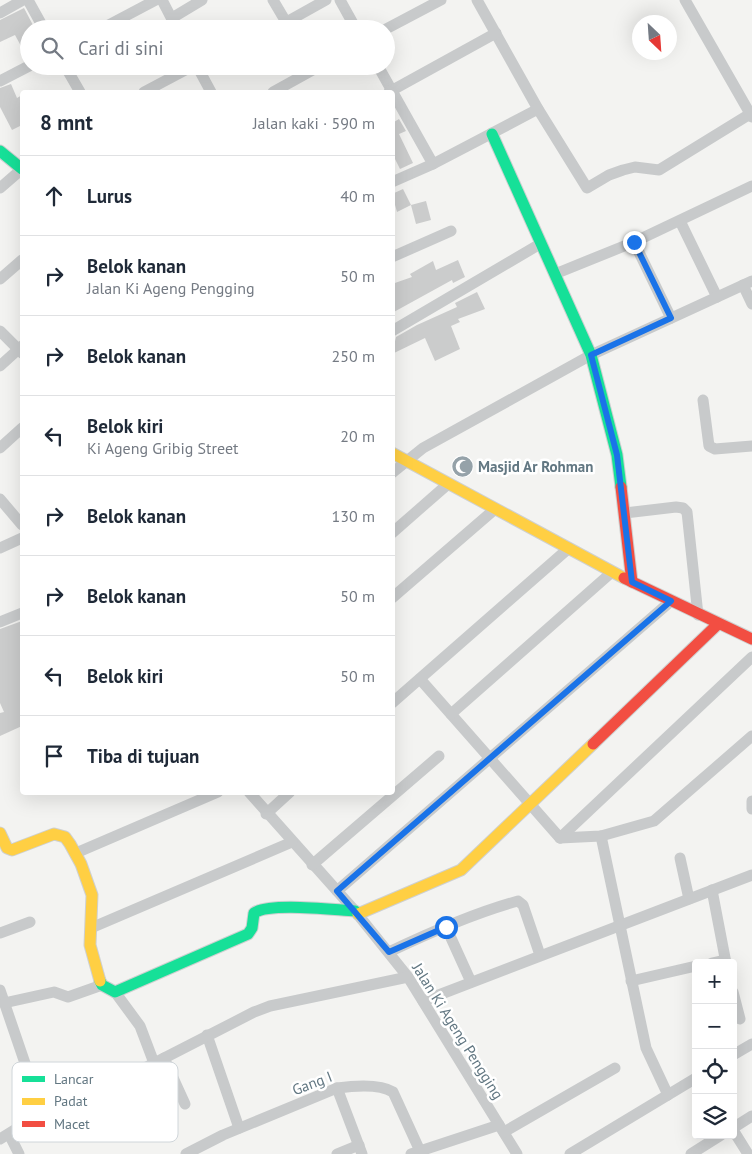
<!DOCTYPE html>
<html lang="id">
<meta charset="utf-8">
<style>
body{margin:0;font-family:"PT Sans",sans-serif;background:#f6f6f7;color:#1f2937}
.controls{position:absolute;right:15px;bottom:15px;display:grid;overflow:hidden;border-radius:5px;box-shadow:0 5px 20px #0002}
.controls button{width:45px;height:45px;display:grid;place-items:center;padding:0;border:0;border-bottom:1px solid #e0e1e3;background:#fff;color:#1f2937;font:25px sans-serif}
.compass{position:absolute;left:632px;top:15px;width:45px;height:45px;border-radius:50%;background:#fff;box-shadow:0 5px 20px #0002;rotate:155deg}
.stop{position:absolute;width:15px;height:15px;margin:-11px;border:4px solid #1a73e8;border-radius:50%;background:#fff}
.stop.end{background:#1a73e8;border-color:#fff;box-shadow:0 1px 5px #0008}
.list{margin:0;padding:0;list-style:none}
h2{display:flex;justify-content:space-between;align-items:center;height:65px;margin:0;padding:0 20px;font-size:21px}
h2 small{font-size:16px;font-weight:400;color:#747a83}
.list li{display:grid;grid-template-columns:32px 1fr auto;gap:15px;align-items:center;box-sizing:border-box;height:80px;padding:0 20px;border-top:1px solid #e0e1e3}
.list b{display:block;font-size:19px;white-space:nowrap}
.list p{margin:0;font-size:16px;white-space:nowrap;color:#747a83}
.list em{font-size:16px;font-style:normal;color:#747a83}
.icon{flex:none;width:28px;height:28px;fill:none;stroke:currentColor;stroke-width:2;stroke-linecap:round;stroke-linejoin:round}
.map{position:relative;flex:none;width:752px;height:1154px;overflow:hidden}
.search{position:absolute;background:#fff;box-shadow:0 5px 20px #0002;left:20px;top:20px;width:375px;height:55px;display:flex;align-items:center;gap:12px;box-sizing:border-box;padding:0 18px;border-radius:28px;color:#747a83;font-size:19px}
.panel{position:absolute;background:#fff;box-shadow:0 5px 20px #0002;left:20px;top:90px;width:375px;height:705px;border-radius:5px}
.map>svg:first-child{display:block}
</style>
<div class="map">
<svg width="752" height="1154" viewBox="0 0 752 1154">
<rect width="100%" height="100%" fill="#f3f3f1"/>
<!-- building -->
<g fill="#cbcccc">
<polygon points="24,8 35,29 29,29 28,59 15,35 0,42 0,20"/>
<polygon points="11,84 17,98 22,95 22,125 12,130 0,107 0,88"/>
<polygon points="392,119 394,122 399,119 406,131 399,134 413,163 400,169 392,153"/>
<polygon points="403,189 411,205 397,212 392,194"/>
<polygon points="426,201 431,220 416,224 411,205"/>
<polygon points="458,260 465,277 453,283 452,280 392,313 392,284 412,277 410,274 433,261 436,270"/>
<polygon points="477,292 485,309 458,319 460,322 451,326 460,349 435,361 425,338 392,354 396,337 417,325 457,307 455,303"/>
<polygon points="22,621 22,726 0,736 0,713 4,712 0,703 0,629"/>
</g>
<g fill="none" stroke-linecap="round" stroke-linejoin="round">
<defs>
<g id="fast">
<polyline points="492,134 591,355 617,455 621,487"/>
<polyline points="0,151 22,169"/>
<path d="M100,981L102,985L115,992L248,934L252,928L254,913C270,902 334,910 355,911"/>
</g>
<g id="slow">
<polyline points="392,453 624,578"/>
<polyline points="0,833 7,848 12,850 54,834 65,837 70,844 81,864 92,895 90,945 100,981"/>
<polyline points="358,914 461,870 593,744"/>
</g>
<g id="jam">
<polyline points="621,487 632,582"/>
<polyline points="624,578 752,639"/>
<polyline points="593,744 718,624"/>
</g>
</defs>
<!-- fast casing -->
<use href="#fast" stroke="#ced0d0" stroke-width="13"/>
<!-- slow casing -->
<use href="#slow" stroke="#ced0d0" stroke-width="13"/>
<!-- jam casing -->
<use href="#jam" stroke="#ced0d0" stroke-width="13"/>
<!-- street -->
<g stroke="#c8cacb" stroke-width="11">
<polyline points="28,0 44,29"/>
<polyline points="162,0 177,29"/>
<polyline points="273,0 286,22"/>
<polyline points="340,0 356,29"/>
<polyline points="477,0 538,109 587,188 609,175 623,170 635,167 659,170 750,114"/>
<polyline points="685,0 752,117"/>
<polyline points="0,13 23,0"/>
<polyline points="172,18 202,0"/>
<polyline points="101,29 156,0"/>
<polyline points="274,29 326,0"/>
<polyline points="386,29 441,0"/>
<polyline points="65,66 80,92"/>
<polyline points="197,66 211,92"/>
<polyline points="378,66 433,164"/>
<polyline points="0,81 29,66"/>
<polyline points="144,92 193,66"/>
<polyline points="273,92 320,66"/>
<polyline points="389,92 496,33"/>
<polyline points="392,182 433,164 538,109"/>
<polyline points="0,188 22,169"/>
<polyline points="680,221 717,297"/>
<polyline points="634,242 671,318"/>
<polyline points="392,257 451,231"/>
<polyline points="555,274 634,242 752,186"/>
<polyline points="0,279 22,260"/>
<polyline points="743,285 752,304"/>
<polyline points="0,331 22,353"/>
<polyline points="392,331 540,244"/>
<polyline points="0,366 22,346"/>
<polyline points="703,400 709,446 715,449 752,446"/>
<polyline points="0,448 22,428"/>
<polyline points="392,473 423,448 591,355 752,281"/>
<polyline points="0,499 22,525"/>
<polyline points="625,513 676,507 683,508 687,512 698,615"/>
<polyline points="392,533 448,484"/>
<polyline points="0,548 22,538"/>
<polyline points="392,598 495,509"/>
<polyline points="0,622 22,613"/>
<polyline points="420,679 560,838"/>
<polyline points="392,703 569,548"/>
<polyline points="451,714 612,572"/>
<polyline points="249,792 355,911 408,977 517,1154"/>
<polyline points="752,801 752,809"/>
<polyline points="266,814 290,792"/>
<polyline points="601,836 646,1048 668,1095"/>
<polyline points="560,838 752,657"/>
<polyline points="560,838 601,836 654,821 752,736"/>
<polyline points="76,853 218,792"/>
<polyline points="680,858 689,899"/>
<polyline points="312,865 439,756"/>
<polyline points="712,890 726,963"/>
<polyline points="337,891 671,601"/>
<polyline points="446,927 471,982"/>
<polyline points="91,928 292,842"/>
<polyline points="0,933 30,922"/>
<path d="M389,952C431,932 474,913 518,901L523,905L540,955"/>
<polyline points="712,963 725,960"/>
<polyline points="631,981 696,966"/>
<polyline points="0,990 42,1113"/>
<polyline points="115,992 140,1026 154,1063"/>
<polyline points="733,992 740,1019"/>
<polyline points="423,1001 752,875"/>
<polyline points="4,1003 54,992 68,997 102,985"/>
<polyline points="207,1035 239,1128"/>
<polyline points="733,1055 752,1044"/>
<polyline points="164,1058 185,1104"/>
<polyline points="337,1088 362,1154"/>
<polyline points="733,1128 752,1116"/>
<polyline points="733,1130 748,1154"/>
<polyline points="504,1132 615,1068"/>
<polyline points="9,1134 19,1154"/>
<polyline points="0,1139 42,1113 137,1072 254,1012 270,1006 408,977"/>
<path d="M186,1154L223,1135L337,1088C352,1086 379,1083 393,1092L420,1151"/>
<polyline points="337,1154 359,1145"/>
<polyline points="411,1154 499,1125"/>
<polyline points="570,1154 696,1078"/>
<polyline points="691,1154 721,1135"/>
</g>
<!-- fast -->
<use href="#fast" stroke="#16e098" stroke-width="11"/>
<!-- slow -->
<use href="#slow" stroke="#ffcf43" stroke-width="11"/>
<!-- jam -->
<use href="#jam" stroke="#f24e42" stroke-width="11"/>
</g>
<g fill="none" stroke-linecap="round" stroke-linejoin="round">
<!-- route -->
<polyline stroke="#1a73e8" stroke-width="6" points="446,927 389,952 337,891 671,601 632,582 617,455 591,355 671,318 634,242"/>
</g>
<!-- icons -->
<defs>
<symbol id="mosque-disc" viewBox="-11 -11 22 22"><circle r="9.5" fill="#95a2a9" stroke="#fff"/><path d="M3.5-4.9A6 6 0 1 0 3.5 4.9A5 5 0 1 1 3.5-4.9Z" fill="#fff"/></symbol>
</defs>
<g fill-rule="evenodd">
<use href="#mosque-disc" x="450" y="454" width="25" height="25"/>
</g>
<g text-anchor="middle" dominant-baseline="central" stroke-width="5" stroke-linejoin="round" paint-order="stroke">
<!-- poi labels -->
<g font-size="15" font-weight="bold" fill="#627782" stroke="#fff" text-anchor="start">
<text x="478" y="466">Masjid Ar Rohman</text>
</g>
<!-- street labels -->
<g font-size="15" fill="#627782" stroke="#fff">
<text transform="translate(458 1031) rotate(58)">Jalan Ki Ageng Pengging</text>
<text transform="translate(312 1083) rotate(-21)">Gang I</text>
</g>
</g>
<!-- legend -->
<rect x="12" y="1062" width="166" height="80" rx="8" fill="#fff" stroke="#d0d6da" stroke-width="1"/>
<rect x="22" y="1076" width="23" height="6" fill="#16e098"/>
<rect x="22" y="1098" width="23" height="7" fill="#ffcf43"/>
<rect x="22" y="1121" width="23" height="6" fill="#f24e42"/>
<g font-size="14" fill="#627782">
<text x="54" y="1084">Lancar</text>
<text x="54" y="1106">Padat</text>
<text x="54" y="1129">Macet</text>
</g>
</svg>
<div class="controls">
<button>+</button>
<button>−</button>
<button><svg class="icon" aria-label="locate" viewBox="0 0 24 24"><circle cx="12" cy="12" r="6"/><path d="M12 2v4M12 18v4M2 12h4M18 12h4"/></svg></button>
<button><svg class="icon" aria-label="layers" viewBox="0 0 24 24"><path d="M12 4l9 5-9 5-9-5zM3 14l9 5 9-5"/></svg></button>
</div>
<svg class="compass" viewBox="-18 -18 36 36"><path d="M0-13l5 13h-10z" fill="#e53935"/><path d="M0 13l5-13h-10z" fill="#747a83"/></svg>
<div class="stop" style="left:446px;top:927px"></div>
<div class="stop end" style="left:634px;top:242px"></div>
<div class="search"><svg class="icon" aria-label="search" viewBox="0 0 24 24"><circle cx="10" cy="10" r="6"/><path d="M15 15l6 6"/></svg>Cari di sini</div>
<section class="panel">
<h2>8 mnt<small>Jalan kaki · 590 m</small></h2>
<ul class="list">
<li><svg class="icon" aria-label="ahead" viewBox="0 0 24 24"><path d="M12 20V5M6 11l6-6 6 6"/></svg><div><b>Lurus</b></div><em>40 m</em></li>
<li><svg class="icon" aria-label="right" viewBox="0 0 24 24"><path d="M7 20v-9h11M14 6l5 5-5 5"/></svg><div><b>Belok kanan</b><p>Jalan Ki Ageng Pengging</p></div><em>50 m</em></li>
<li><svg class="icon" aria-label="right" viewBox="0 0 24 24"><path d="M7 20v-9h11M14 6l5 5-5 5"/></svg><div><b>Belok kanan</b></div><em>250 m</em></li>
<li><svg class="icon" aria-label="left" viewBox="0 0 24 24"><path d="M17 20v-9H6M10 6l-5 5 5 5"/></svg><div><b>Belok kiri</b><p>Ki Ageng Gribig Street</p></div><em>20 m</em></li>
<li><svg class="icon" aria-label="right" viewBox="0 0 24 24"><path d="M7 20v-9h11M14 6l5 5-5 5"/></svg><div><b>Belok kanan</b></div><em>130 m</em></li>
<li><svg class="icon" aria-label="right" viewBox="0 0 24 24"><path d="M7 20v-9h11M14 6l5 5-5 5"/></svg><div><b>Belok kanan</b></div><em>50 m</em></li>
<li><svg class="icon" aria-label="left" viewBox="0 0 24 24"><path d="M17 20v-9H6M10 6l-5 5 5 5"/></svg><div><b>Belok kiri</b></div><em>50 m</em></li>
<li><svg class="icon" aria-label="arrive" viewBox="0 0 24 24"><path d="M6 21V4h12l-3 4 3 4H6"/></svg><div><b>Tiba di tujuan</b></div></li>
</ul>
</section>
</div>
